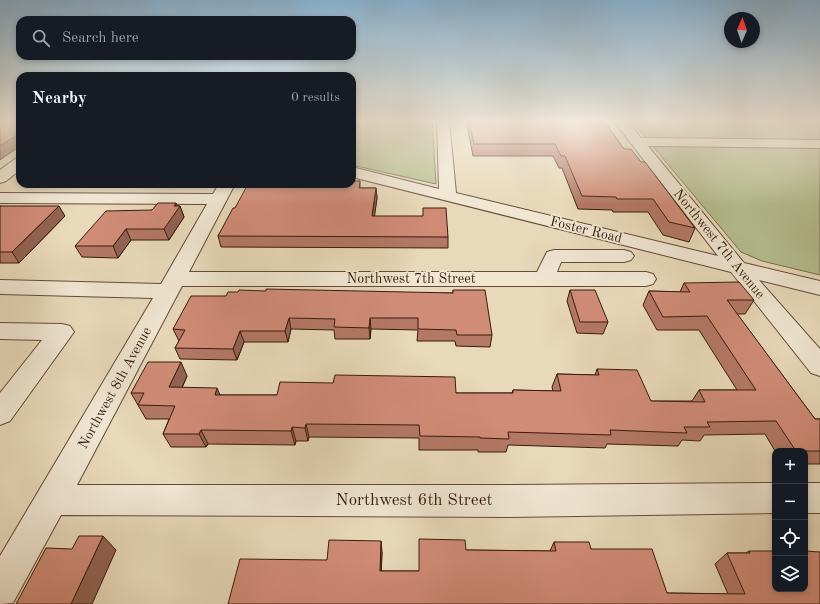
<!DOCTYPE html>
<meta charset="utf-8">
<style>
body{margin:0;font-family:"Old Standard TT",serif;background:#20242c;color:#f1f3f6}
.controls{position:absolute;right:12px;bottom:12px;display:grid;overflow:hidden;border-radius:8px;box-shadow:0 2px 6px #0003}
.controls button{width:36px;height:36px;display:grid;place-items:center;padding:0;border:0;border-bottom:1px solid #363941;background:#171b24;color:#f1f3f6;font:20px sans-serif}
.compass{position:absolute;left:724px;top:12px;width:36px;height:36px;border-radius:50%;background:#171b24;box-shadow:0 2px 6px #0003;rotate:2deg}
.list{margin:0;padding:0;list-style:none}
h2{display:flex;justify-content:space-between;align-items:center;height:52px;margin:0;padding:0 16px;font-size:17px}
h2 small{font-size:13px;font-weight:400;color:#9ea1a6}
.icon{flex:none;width:22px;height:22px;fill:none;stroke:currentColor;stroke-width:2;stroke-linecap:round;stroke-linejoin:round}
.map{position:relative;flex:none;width:820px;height:604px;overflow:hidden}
.search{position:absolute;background:#171b24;box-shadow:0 2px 6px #0003;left:16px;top:16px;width:340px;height:44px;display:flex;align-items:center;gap:10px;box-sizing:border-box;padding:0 14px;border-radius:12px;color:#9ea1a6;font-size:15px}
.panel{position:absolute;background:#171b24;box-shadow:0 2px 6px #0003;left:16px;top:72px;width:340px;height:116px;border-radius:12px}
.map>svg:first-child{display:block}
</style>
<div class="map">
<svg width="820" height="604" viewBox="0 0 820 604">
<rect width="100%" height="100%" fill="#e8d9ba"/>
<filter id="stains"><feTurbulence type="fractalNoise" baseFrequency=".005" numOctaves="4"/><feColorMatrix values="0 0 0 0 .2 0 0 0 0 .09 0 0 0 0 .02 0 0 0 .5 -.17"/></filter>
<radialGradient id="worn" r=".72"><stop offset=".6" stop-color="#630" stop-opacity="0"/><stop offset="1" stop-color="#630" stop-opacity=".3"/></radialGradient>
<!-- green -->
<g fill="#b5bf90" stroke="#766e4e">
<polygon points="352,120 432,120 436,184 352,165"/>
<polygon points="631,120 820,120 820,275 762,261 741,252"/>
</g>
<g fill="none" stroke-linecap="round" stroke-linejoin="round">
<defs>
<g id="minor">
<polygon points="437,120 449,120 456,193 718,256 613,120 626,120 641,138 820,140 820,148 648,146 744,263 820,281 820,295 759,280 820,349 820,376 811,373 731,272 352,177 352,167 439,189"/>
<polygon points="20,157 20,170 6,181 0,183 0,170 15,159"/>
<polygon points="219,184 235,184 189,272 537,272 547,252 554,250 624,250 631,252 634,256 631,260 624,262 561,262 557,272 646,272 653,274 656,279 653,284 646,286 182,286 77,485 510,485 775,483 775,513 510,517 61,515 13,603 0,604 0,556 153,298 0,294 0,280 161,284 207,204 0,203 0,193 213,194"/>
<polygon points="0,323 62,324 70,326 74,332 10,421 0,425 0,393 42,340 0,339"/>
<rect x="805" y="483" width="15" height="30"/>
</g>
</defs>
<!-- minor casing -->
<use href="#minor" stroke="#644b37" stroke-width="2"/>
<!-- minor -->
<use href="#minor" fill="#f0e6d2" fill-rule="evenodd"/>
</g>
<!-- wall -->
<g fill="#b47867" stroke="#381c0b">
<polygon points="466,120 603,120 624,149 641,162 695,228 689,242 663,235 648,212 613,212 612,210 578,209 562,168 559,168 553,156 473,156"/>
<polygon points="360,181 360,188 376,188 377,198 374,216 448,237 448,248 221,247 218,236 235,208"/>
<polygon points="0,206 65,216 19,263 0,263"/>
<polygon points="177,206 180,206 184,217 169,240 131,240 118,258 82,257 75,246 152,210"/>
<polygon points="684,283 754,300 745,314 737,314 815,419 820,419 820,464 805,464 805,451 775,451 765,434 704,435 700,441 682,440 678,446 607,444 605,448 508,445 506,452 478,452 478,450 419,450 419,438 309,437 308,441 296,441 295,445 208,444 206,447 171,447 163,434 169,419 146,419 131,393 187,376 182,388 220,395 277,395 456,393 512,393 513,390 553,391 552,387 557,374 595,375 597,369 651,401 692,401 699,390 737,390 699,330 657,330 643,305 649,291 680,292"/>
<polygon points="453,290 492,335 490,347 456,346 455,341 417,341 418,330 371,329 370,339 335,339 334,330 291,329 288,342 244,342 237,360 180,359 175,348 179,341 173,329 226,296 453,293"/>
<polygon points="570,290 608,322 603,334 577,333 567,301"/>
<polygon points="554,542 591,549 667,593 728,594 715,564 727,553 746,553 749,551 820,604 228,604 327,560 382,552 381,571 418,571 466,550 550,551"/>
</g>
<!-- shaded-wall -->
<g fill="#926254" stroke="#381c0b">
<polygon points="20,133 20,146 0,160 0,146"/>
<polygon points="376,188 377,198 373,227 372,216"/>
<polygon points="176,203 178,209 180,206 184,217 169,240 164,229"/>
<polygon points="59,206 65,216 19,263 12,252"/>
<polygon points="126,229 131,240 118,258 113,246"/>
<polygon points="289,318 291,329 288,342 285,331"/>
<polygon points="370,318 371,329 370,339 369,328"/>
<polygon points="240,331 244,342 237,360 233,349"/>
<polygon points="181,362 187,376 176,401 169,387"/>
<polygon points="217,388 223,402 215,395"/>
<polygon points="306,424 309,437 308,441 305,428"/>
<polygon points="292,427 296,441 295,445 291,431"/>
<polygon points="201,430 208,444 206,447 199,434"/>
<polygon points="103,536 116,550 92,604 71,604"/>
<polygon points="381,541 382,552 381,581 380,571"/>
</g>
<!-- building -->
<g fill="#d18c78" stroke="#381c0b">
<polygon points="0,120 20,120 20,133 0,146"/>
<polygon points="469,120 603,120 624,149 631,149 641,162 645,162 695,228 669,222 653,199 617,199 616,197 582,196 565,156 561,156 555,144 474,144"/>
<polygon points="352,181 360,181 359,188 376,188 372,216 423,216 423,208 446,208 448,237 218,236 233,208 235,208 248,184 352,184"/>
<polygon points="158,203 176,203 174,206 180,206 164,229 126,229 113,246 75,246 106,211 152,210"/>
<polygon points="0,206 59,206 12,252 0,252"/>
<polygon points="739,282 754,300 727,300 815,419 820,419 820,451 796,451 776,421 707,422 710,427 684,427 687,433 610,430 611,435 508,432 509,439 480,438 480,437 420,436 419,425 306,424 305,428 292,427 291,431 201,430 199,434 163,434 175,406 138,405 144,393 131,393 148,362 181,362 169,387 217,388 215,395 277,395 280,382 333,383 335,375 455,377 456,393 513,393 513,390 561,391 557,374 599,375 597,369 637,370 651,401 705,402 699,390 756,390 707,316 663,317 649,291 690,292 684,283"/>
<polygon points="266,289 453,293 453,290 485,290 492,335 457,335 456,330 418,329 418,318 370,318 369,328 334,327 335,319 289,318 285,331 240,331 233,349 175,348 185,330 173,329 191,296 226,296 228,292 238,292 239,290 266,291"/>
<polygon points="570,290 595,290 608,322 580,322"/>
<polygon points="79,536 103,536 71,604 16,604 46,548 72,549"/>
<polygon points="419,539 465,540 466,550 556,551 554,542 589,542 591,549 652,549 667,593 745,594 727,553 750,553 749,551 775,551 775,589 805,589 805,551 820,552 820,604 228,604 240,559 327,560 329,540 381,541 380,571 419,571"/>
</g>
<!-- sky -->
<linearGradient id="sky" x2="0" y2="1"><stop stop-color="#89b5d6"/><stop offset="0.59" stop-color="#f5eee0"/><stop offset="1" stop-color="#f5eee0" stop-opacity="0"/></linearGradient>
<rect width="820" height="205" fill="url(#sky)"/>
<g text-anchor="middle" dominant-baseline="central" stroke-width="3.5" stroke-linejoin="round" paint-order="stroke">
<!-- street labels -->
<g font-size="14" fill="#381c0b" stroke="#f0e6d2">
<text transform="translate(586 230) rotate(14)">Foster Road</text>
<text transform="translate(719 244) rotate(51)">Northwest 7th Avenue</text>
<text x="411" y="279">Northwest 7th Street</text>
<text transform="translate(115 388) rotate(-61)">Northwest 8th Avenue</text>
</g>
<!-- near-street labels -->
<g font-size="17" fill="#381c0b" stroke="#f0e6d2">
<text x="414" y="500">Northwest 6th Street</text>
</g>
</g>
<rect width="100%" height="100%" filter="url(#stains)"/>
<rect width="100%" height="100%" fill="url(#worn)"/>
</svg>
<div class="controls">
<button>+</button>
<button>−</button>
<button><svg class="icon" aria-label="locate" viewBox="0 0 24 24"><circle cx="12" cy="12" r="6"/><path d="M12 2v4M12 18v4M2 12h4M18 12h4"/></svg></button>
<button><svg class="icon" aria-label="layers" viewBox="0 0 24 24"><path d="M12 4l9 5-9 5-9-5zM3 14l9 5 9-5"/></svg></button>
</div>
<svg class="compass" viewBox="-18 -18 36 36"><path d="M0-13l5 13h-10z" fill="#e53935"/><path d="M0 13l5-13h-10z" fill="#9ea1a6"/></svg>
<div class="search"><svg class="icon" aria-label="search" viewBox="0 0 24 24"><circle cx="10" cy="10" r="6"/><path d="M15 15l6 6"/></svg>Search here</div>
<section class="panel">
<h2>Nearby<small>0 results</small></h2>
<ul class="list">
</ul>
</section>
</div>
